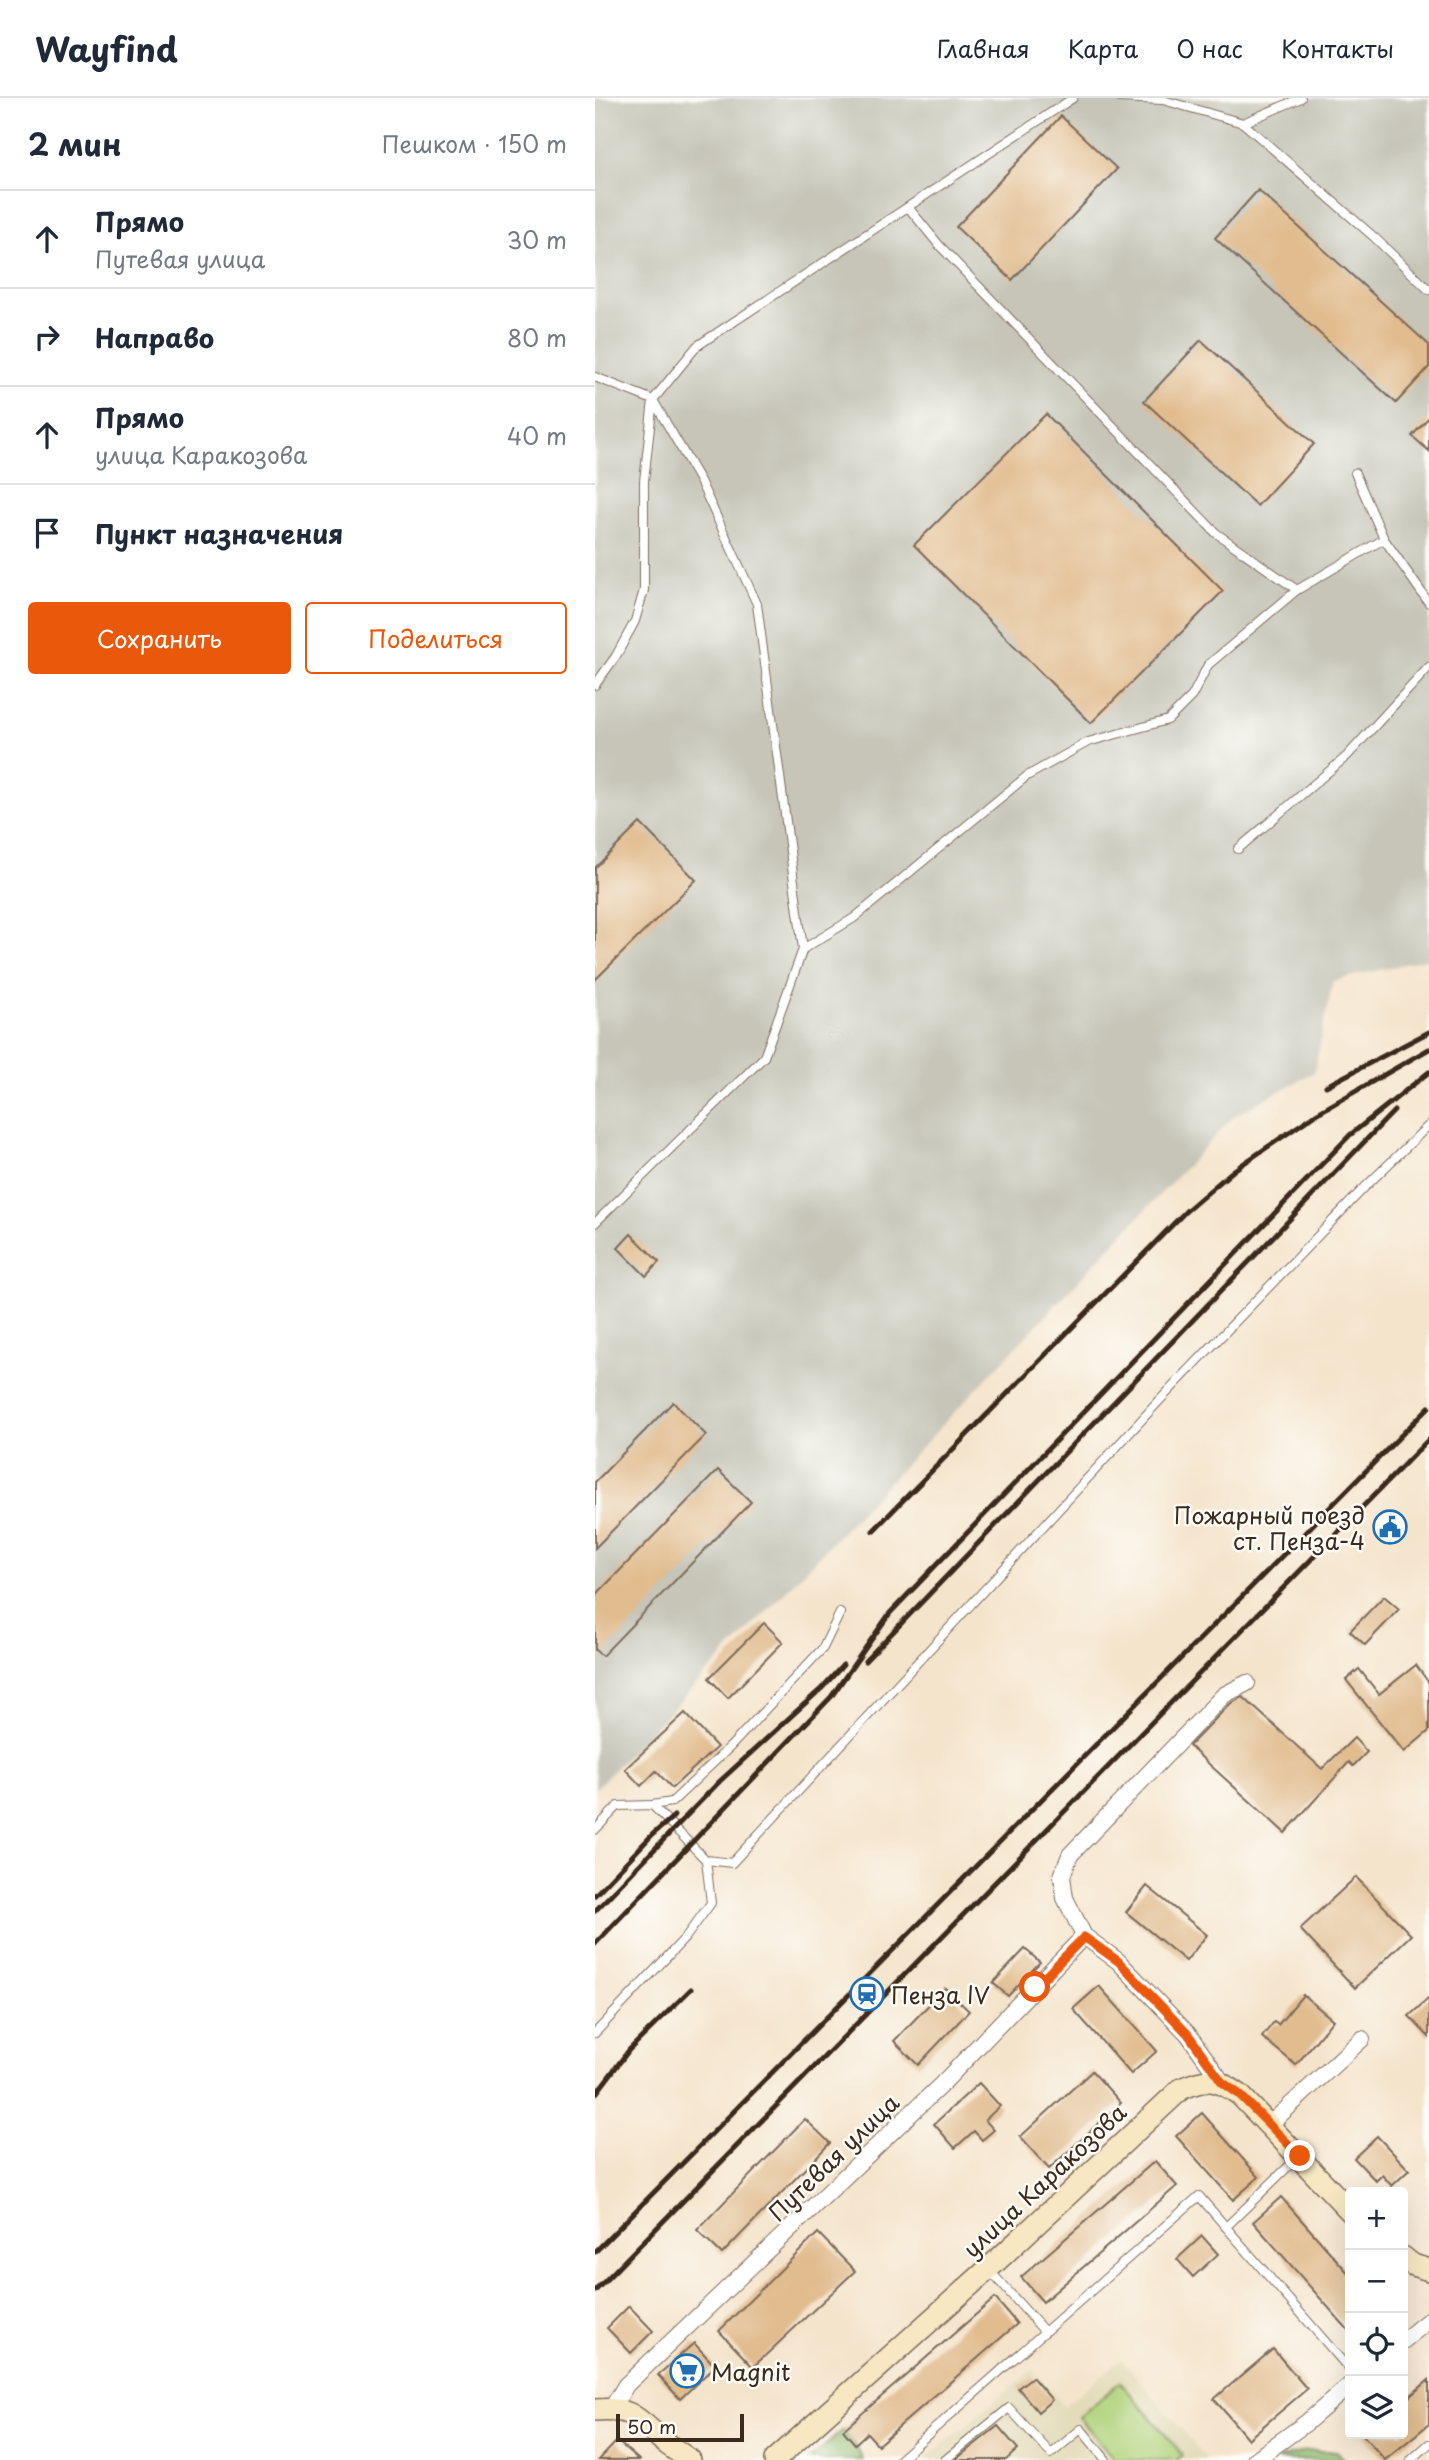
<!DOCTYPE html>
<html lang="ru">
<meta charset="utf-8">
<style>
body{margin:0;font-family:"Playpen Sans",sans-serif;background:#f6f6f7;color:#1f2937}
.controls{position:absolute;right:21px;bottom:21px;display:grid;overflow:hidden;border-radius:7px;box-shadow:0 7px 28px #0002}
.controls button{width:63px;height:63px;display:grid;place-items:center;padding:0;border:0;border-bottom:2px solid #e0e1e3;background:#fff;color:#1f2937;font:35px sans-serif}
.scale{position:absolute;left:21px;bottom:18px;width:128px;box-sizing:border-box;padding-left:7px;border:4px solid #3b2a1e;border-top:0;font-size:19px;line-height:24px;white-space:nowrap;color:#3b2a1e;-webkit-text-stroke:5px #fdfcf7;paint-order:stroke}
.stop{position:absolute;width:21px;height:21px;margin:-16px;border:5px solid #ea580c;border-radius:50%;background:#fff}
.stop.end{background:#ea580c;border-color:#fff;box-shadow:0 2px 7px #0008}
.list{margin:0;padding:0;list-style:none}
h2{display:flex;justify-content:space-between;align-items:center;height:91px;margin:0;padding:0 28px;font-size:30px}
h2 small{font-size:23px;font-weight:400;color:#747a83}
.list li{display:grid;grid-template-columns:46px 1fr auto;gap:21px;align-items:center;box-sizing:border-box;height:98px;padding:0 28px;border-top:2px solid #e0e1e3}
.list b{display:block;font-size:26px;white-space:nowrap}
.list p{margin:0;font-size:23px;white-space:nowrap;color:#747a83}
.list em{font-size:23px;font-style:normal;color:#747a83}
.actions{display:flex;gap:14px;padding:21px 28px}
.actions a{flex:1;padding:16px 0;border:2px solid #ea580c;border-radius:7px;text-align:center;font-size:24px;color:#ea580c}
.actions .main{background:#ea580c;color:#fff}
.icon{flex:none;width:38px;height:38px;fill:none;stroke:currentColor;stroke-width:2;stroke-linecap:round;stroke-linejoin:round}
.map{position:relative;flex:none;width:834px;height:2362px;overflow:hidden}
header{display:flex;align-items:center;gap:42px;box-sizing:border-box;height:98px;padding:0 35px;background:#fff;border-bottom:2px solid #e0e1e3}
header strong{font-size:33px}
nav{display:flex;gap:38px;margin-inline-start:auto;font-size:24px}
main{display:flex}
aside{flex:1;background:#fff}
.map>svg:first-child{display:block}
</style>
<header>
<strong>Wayfind</strong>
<nav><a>Главная</a><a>Карта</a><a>О нас</a><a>Контакты</a></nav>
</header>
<main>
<aside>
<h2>2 мин<small>Пешком · 150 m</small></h2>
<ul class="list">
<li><svg class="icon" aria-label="ahead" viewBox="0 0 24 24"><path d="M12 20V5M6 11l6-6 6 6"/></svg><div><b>Прямо</b><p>Путевая улица</p></div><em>30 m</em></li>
<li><svg class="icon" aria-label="right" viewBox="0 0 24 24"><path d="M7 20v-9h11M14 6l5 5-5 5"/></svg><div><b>Направо</b></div><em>80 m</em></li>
<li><svg class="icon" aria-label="ahead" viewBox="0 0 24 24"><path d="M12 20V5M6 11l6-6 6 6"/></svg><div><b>Прямо</b><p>улица Каракозова</p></div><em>40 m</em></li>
<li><svg class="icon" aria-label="arrive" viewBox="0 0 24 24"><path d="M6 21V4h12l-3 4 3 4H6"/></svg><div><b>Пункт назначения</b></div></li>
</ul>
<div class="actions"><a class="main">Сохранить</a><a>Поделиться</a></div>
</aside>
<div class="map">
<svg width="834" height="2362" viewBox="0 0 834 2362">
<rect width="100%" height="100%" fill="#fdfcf7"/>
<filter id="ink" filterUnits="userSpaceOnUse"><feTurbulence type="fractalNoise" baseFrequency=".0143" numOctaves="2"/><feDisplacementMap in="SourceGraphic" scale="14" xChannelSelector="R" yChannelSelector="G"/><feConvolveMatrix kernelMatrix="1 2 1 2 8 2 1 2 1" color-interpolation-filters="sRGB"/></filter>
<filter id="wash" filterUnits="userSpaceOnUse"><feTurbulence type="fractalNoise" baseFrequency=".00686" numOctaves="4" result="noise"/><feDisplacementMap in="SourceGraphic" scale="28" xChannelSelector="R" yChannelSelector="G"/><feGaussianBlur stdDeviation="1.57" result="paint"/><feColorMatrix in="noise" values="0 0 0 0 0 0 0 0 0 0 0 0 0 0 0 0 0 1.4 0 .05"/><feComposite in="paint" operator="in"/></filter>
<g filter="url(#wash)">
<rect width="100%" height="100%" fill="#f5e4cc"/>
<!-- built -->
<polygon fill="#e3dbba" points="526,2261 612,2362 329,2362 438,2272 469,2308"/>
<!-- industrial -->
<polygon fill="#c6c5b8" points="0,0 834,0 834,860 738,883 719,974 639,1018 172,1513 0,1691"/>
<!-- green -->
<polygon fill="#b0d37b" stroke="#767e4c" stroke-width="2" points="525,2284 588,2357 582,2362 520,2362 484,2319"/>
<!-- forest -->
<g fill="#8cb56b" stroke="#647044" stroke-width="2">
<polygon points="248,2332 260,2346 268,2362 214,2362"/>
<polygon points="710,2353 742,2353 750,2362 681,2362"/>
</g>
<g id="blocks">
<!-- building -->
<g fill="#e1bc8e">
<polygon points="466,18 522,71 417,182 361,129"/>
<polygon points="663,92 834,247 834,269 801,305 620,140"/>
<polygon points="606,242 719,346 662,408 549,303"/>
<polygon points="451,316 628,493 496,625 319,447"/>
<polygon points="834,319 834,353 817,338"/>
<polygon points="45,725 101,782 0,882 0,770"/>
<polygon points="36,1136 64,1164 51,1178 23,1150"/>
<polygon points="78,1304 111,1337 0,1450 0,1384"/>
<polygon points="123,1372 156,1404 7,1558 0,1552 0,1498"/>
<polygon points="789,1498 804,1511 770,1547 755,1533"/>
<polygon points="169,1525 188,1544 133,1600 114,1580"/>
<polygon points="821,1567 834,1585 834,1633 809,1654 751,1582 764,1571 784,1596"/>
<polygon points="648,1599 727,1671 759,1640 772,1654 758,1668 754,1664 690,1735 594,1648 635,1606"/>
<polygon points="90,1615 122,1649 77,1690 61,1673 46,1688 30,1671"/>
<polygon points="761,1779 816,1837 760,1890 705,1831"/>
<polygon points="552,1788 612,1837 591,1863 531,1814"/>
<polygon points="430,1851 445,1864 413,1898 398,1885"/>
<polygon points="504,1888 562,1953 536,1976 478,1911"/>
<polygon points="350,1890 374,1913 323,1967 299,1943"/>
<polygon points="708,1897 738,1922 701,1967 667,1939 679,1924 683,1927"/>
<polygon points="834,1900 834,1939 814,1918"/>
<polygon points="497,1973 526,2005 454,2071 425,2039"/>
<polygon points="384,1985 405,2008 390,2022 399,2032 387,2042 379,2033 360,2050 339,2026"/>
<polygon points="607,2015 664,2079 638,2102 581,2038"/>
<polygon points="210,2021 235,2045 127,2156 102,2132"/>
<polygon points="782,2038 814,2072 797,2088 787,2077 781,2083 759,2060"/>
<polygon points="560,2063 582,2088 448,2204 426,2179"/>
<polygon points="686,2099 755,2177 755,2234 658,2124"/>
<polygon points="223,2135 260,2173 158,2269 124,2233"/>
<polygon points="607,2138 623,2156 598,2179 582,2161"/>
<polygon points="400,2200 422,2226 283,2347 272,2335 260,2346 248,2332"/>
<polygon points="34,2208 58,2233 36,2255 12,2230"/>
<polygon points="99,2245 120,2268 85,2301 63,2277"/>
<polygon points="678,2251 712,2291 653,2341 619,2301"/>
<polygon points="437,2279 457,2302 443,2314 423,2290"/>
<polygon points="834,2282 834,2326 790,2362 767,2336 808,2336 808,2304"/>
<polygon points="403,2328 423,2351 411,2362 360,2362"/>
<polygon points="22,2343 44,2362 4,2362"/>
</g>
</g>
</g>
<g filter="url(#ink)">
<use href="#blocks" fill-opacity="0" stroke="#7c6b5b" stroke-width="2"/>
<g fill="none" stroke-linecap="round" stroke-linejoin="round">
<defs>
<g id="service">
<polyline points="524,0 568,2 648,25 706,0"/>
<polyline points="648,25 779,139 834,192"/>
<polyline points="313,109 344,147 621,435 702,492"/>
<polyline points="0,279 58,302 105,383 162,506 208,851 169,959 0,1125"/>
<polyline points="760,375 789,441 834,505"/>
<polyline points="0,587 21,558 40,523 49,492 49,383 58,302 102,248 478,0"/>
<polyline points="643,751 752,658 834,569"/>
<polyline points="208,851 259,820 432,678 493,644 573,622 597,598 613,567 702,492 789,441"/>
<polyline points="57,1707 77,1704 136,1648 228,1550 245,1515"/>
<polyline points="0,1732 23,1708 57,1707 111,1762 116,1805 90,1840 0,1935"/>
<polyline points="111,1762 137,1765 564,1303 767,1092 834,1027"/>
<polyline points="631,2129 702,2060"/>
<polyline points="395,2173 450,2234"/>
<polyline points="304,2362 604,2098 755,2272"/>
<polyline points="350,2362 414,2310 456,2356 486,2331 511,2362"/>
<polyline points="816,2362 834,2346"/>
</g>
<g id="minor">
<polyline points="627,1984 593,1936 523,1863 489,1838 470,1800 467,1778 475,1757 629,1597 652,1585"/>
<polyline points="674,2027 767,1941"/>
<polyline points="808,2243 834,2222"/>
<polyline points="17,2310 31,2287 347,1986 489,1838"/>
<polyline points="660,2362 711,2325 755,2287"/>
</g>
<g id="secondary">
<polyline points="808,2159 818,2167 834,2172"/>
<path d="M0,2312C40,2308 44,2324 72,2346C80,2352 88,2357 95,2362"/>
<path d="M180,2362L393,2171L586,1991C613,1979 621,1980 645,1997L755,2113"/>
</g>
</defs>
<!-- service casing -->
<use href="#service" stroke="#7c6b5b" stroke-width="10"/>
<!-- minor casing -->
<use href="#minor" stroke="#7c6b5b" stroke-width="18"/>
<!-- secondary casing -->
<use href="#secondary" stroke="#7c6b5b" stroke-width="24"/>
<!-- service -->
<use href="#service" stroke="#fff" stroke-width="8"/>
<!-- minor -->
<use href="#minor" stroke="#fff" stroke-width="16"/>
<!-- secondary -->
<use href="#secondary" stroke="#f7e8c3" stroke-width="21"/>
<!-- rail -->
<g stroke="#3b2a1e" stroke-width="5">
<polyline points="731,988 834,934"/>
<polyline points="278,1433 591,1113 639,1072 721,1016 834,951"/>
<polyline points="270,1563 799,1013"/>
<polyline points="0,1797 57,1737 79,1718"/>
<polyline points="0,1813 125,1683 227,1590 248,1567"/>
<polyline points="0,1846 236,1599 295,1515 755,1037 834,974"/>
<polyline points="0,1997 34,1952 96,1891"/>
<polyline points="0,2154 834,1309"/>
<polyline points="0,2193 834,1341"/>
</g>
</g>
</g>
<g fill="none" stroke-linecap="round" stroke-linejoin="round" filter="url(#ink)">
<!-- route -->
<polyline stroke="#ea580c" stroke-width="9" points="440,1889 489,1839 523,1863 593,1936 627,1984 645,1997 705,2058"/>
</g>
<!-- icons -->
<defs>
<symbol id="civic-ring" viewBox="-11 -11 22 22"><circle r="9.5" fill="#fdfcf7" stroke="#1f6fb2" stroke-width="1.5"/><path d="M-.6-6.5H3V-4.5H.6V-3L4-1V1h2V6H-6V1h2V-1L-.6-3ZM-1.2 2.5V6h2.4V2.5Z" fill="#1f6fb2"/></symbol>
<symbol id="station-ring" viewBox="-11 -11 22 22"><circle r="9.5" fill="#fdfcf7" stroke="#1f6fb2" stroke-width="1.5"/><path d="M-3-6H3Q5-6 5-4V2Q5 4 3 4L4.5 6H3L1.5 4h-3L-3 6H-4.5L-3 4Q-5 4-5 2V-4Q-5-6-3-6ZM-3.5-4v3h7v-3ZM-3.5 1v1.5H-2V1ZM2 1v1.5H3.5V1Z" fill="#1f6fb2"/></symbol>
<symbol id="supermarket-ring" viewBox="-11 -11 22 22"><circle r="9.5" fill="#fdfcf7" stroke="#1f6fb2" stroke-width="1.5"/><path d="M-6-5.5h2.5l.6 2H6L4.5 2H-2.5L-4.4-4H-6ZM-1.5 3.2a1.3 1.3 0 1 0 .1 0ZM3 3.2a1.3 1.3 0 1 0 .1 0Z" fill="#1f6fb2"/></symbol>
</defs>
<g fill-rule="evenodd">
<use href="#civic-ring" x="776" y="1410" width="38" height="38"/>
<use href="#station-ring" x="253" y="1877" width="38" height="38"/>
<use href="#supermarket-ring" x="73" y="2254" width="38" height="38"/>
</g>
<g text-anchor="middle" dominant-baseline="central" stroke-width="5" stroke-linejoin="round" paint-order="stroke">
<!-- poi labels -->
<g font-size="23" fill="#3b2a1e" stroke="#fdfcf7" text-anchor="start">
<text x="770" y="1416" text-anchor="end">Пожарный поезд<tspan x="770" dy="26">ст. Пенза-4</tspan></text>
<text x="296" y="1896">Пенза IV</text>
<text x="116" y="2273">Magnit</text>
</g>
<!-- street labels -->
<g font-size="23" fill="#3b2a1e" stroke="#fdfcf7">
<text transform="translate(238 2059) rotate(-44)">Путевая улица</text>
<text transform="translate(449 2082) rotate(-43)">улица Каракозова</text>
</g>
</g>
</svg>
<div class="controls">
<button>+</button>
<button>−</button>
<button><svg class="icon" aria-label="locate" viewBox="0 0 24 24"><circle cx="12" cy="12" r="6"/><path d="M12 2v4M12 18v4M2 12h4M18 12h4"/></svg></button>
<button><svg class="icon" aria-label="layers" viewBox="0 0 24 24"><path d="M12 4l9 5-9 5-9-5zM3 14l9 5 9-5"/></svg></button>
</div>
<div class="scale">50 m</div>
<div class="stop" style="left:440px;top:1889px"></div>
<div class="stop end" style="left:705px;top:2058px"></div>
</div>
</main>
